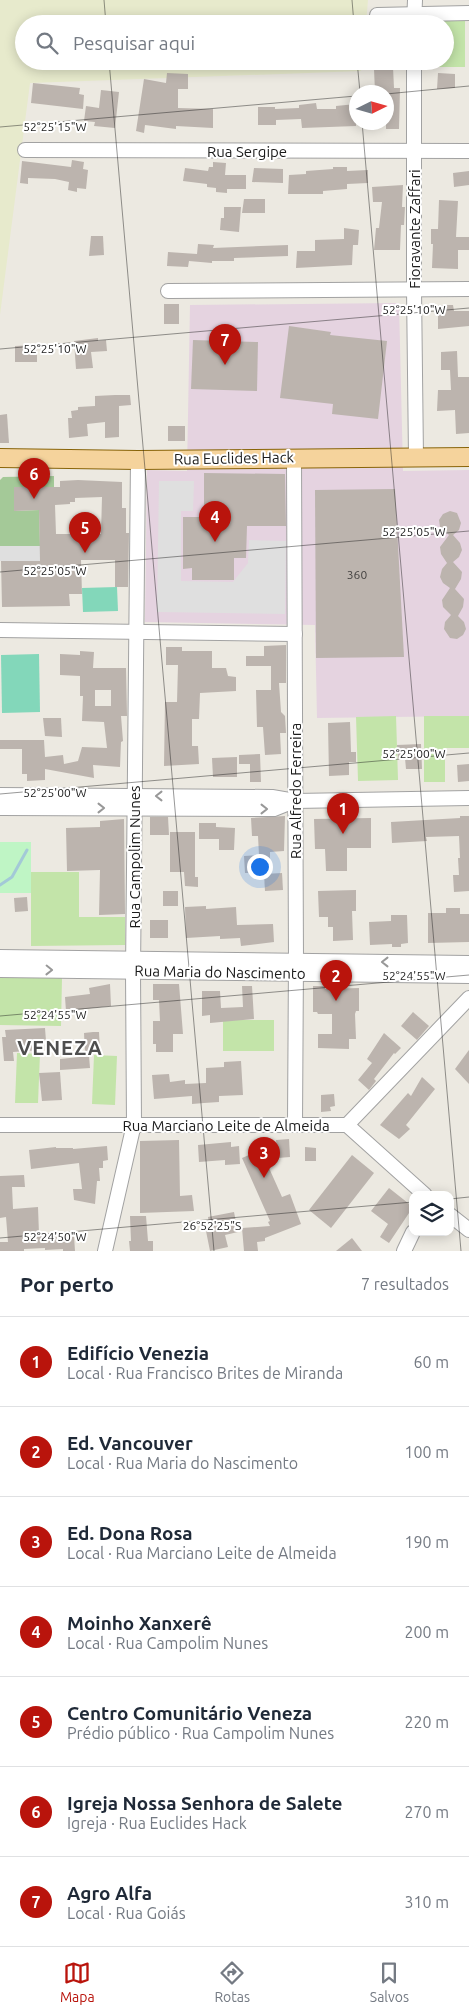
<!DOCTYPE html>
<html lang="pt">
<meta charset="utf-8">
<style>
body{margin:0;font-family:Ubuntu,sans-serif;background:#f6f6f7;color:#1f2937}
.controls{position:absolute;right:15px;bottom:15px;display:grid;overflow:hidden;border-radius:10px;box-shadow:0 2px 12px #0003}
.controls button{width:45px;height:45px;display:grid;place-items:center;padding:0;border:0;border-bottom:1px solid #e0e1e3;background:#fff;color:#1f2937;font:25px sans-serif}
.compass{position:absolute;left:349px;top:85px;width:45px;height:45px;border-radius:50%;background:#fff;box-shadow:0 2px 12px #0003;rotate:85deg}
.you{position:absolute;left:259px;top:866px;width:18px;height:18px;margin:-12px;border:4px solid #fff;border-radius:50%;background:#1a73e8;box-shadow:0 0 0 8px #1a73e833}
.badge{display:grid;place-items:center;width:32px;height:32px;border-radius:50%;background:#b9140c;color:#fff;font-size:16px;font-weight:700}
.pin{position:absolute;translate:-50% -41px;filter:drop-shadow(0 1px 2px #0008)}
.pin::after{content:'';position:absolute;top:26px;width:18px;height:15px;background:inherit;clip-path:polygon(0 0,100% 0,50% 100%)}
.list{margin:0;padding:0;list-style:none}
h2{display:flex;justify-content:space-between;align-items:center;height:65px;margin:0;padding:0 20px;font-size:21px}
h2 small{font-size:16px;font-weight:400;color:#747a83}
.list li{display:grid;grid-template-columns:32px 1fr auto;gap:15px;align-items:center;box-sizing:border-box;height:90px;padding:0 20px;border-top:1px solid #e0e1e3}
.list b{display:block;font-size:19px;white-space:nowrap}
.list p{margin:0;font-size:16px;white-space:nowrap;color:#747a83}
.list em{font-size:16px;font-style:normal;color:#747a83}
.icon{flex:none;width:28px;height:28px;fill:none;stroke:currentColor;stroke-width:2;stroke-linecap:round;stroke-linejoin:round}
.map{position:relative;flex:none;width:469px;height:1251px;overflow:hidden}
.search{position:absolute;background:#fff;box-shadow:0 2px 12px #0003;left:15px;right:15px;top:15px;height:55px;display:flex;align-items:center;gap:12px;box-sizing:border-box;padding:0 18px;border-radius:28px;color:#747a83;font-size:19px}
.sheet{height:695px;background:#fff}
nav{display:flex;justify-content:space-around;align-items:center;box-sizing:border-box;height:70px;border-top:1px solid #e0e1e3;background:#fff;font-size:14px;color:#747a83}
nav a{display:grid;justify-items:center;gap:2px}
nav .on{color:#b9140c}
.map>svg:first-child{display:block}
</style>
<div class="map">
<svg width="469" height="1251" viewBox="0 0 469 1251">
<rect width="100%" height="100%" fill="#ece9e1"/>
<!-- industrial -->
<polygon fill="#e5d3e0" points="399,303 403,471 469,470 469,716 317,718 315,625 145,622 147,470 187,471 190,305"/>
<!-- farmland -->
<polygon fill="#e7eacc" points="0,0 368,0 366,24 24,24 24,61 362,61 361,71 30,83 0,315"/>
<!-- grass -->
<g fill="#c3e4a9">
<polygon points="425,18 465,18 465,67 425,67 425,61 445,61 445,24 425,24"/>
<polygon points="396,716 398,780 358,781 356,717"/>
<polygon points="424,716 469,716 469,748 445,748 445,782 424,782"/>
<polygon points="31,872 79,872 79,917 125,917 125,945 31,946"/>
<polygon points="0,976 62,978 61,1026 0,1025"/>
<rect x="223" y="1020" width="51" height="31"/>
<polygon points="17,1053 40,1054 38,1103 15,1103"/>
<polygon points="94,1055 117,1056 115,1105 92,1104"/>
</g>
<!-- forest -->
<polygon fill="#a4c998" points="54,476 54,487 14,488 14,511 39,510 40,546 0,546 0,480 3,477"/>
<!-- park -->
<rect fill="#bff5c5" x="0" y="842" width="31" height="51"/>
<!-- pitch -->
<g fill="#83d7ba">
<polygon points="117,587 118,611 83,612 82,588"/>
<polygon points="39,654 40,712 2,713 1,655"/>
</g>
<!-- parking -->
<g fill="#dfdfdf">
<polygon points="159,481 194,481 193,511 181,511 181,581 233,582 248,563 249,540 286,541 285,614 157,612"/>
<rect x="0" y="546" width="40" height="15"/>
</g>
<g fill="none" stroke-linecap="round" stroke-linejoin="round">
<!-- stream -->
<polyline stroke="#a3c9d7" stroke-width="3" points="0,885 12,877 27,850"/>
</g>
<!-- building -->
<g fill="#bcb4ae" fill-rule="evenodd">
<polygon points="393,67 394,88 400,88 399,129 386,129 386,92 375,92 374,69"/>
<polygon points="167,73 188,74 188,89 178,89 178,108 213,109 213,128 176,126 176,129 145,125 144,133 136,131 144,79 166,83"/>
<polygon points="438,73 455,74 455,88 437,89"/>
<polygon points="33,83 80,88 79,94 84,95 83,109 31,103"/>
<polygon points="101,90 119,92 115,128 94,126 95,122 84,121 86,106 99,108"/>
<polygon points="316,103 317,109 336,109 336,106 356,104 356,126 302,128 301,119 276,120 276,125 258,125 258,107 275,107 275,109 299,108 299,105"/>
<polygon points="72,160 84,162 83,169 88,170 86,189 77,188 77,192 68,190 69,182 55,179 28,178 28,184 20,183 22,161 71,167"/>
<polygon points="213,162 226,163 225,175 246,175 246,189 227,189 227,193 216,192 216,188 207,187 207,184 183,181 185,168 208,171 209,167 213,167"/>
<polygon points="333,167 347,167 347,171 368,170 368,183 347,184 347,189 323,191 323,194 288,194 289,175 306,174 306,171 333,169"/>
<polygon points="254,168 283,169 283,183 252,182"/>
<polygon points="469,171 469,185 454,187 453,173"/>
<polygon points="403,185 402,207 405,207 404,225 401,225 400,250 374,250 376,228 379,228 382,202 373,202 372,187"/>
<polygon points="244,199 265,199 265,213 242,213"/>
<polygon points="439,200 458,201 456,237 469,237 469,250 458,250 458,269 432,268 433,244 431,244 431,229 438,229"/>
<polygon points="224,207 241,207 239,232 220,230 221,218 224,218"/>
<polygon points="344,228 359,230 358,245 353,245 352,265 296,268 297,251 315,251 315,240 344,239"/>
<polygon points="91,236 103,236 104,255 89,256"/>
<polygon points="198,244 214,245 213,248 288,245 288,256 234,258 234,261 212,261 212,263 189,261 188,267 167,266 168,252 197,254"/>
<rect x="164" y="304" width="15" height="20"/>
<polygon points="438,305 453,305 454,311 469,311 469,326 438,329"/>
<polygon points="289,326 331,332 330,335 387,341 378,419 332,414 333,404 280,398"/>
<polygon points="98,338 98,341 106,340 107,351 91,352 93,368 76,369 74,341"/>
<polygon points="193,340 258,342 257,391 191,389"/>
<polygon points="37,345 37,362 15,362 15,346"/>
<polygon points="457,351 458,377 469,377 469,433 456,434 455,410 437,411 438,390 451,390 450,370 441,370 441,352"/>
<polygon points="115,395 130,395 131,405 119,406 119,437 105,438 105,422 87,424 88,436 69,438 68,418 72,418 71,411 78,410 78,407 95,406 95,396"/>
<polygon points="7,414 9,443 0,443 0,415"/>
<rect x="168" y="426" width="17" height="15"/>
<polygon points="204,473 285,474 286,526 247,526 246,558 234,558 234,580 192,580 192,568 183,569 183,517 204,517"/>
<path d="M78,480L122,482V508H126V533H129L128,587H115V560H81L82,594H69L70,606L2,607L1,561H40L39,510L14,511V487H60V481ZM102,497L101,534H56L55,505L70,504V502H75V498Z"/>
<polygon points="395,489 404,657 316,658 315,490"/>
<polygon points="450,511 457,513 461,523 459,530 453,535 460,543 462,550 459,557 453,562 462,572 461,579 455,589 464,599 463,607 458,616 464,622 466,629 463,635 457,639 450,638 444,629 445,622 451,615 443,607 442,600 450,588 443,583 440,577 442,569 447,563 441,554 440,547 449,535 440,527 439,520 443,514"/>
<polygon points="286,645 286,683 279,683 281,712 285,716 286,733 280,733 281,754 265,755 263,727 257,727 256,690 271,690 271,666 246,666 246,656 264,656 264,646"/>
<polygon points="166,647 182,647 182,651 212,651 212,668 226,668 228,676 236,677 236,691 200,693 199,719 192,719 192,746 198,746 199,764 164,766 165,702 177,702 178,665 166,665"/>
<path d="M80,651L94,652L93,668H126L127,716H121L123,741L121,742L120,767L93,765L94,778L45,769V780L27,781V774H22V749H0V740H44L45,757L63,755L64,764L78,761L82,747L107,748L104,722L82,721L83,696H80V676L60,675V654L80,655ZM95,690H111V706H95Z"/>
<polygon points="43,718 61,718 62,737 45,736"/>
<polygon points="350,722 351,752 356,752 356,762 349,762 349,775 329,776 328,723"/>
<polygon points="421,744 422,769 406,769 405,758 398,758 397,745"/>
<polygon points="260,754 261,782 250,782 250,764 239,764 239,755"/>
<polygon points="237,757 237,777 213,777 212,758"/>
<polygon points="469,764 469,781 458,782 457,765"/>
<polygon points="285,816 284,851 270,852 270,873 245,873 244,856 259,855 258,836 252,836 251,818"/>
<polygon points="460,816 469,816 469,891 454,892 453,875 459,875 458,858 460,858 459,836 426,837 427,841 392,843 391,822 460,818"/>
<polygon points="150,817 168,817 169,835 150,835"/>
<polygon points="371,818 371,848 347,848 347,871 326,871 325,849 315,849 314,819"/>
<polygon points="124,819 125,914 99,915 100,870 67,871 66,828 100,827 100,821"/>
<polygon points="199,823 216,823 216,827 235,828 234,850 219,850 219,839 199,839"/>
<polygon points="170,832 195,832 195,877 198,877 198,887 185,886 184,872 170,872"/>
<polygon points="282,873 283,890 265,891 264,874"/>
<polygon points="356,890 356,911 352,911 353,940 333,941 333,927 328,927 328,917 319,917 318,891"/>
<rect x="163" y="891" width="15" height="15"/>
<polygon points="27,897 28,911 15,912 14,898"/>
<polygon points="206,906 206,909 236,907 237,925 273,924 274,942 241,946 240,938 220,939 220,936 186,938 185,907"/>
<polygon points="446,908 460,908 460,914 469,914 469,942 428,943 428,913 446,913"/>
<polygon points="391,915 407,915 408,943 401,944 401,947 392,947 392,944 370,945 369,922 391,921"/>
<rect x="150" y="920" width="18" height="18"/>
<polygon points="110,984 111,1006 66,1011 65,997 90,994 89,988"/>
<polygon points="153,984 179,984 183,1034 173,1034 173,1052 156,1052 156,1044 153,1044 153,1021 160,1021 159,1000 153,1000"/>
<polygon points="242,986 252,986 254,1019 210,1023 210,1015 202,1016 202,991 220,991 221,1008 243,1007"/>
<polygon points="313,986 325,986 325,989 359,988 359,1011 356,1011 355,1014 356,1039 349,1039 349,1049 318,1048 318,1034 332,1034 332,1014 318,1014 317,1012 313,1012"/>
<polygon points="413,1012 429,1026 417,1040 401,1026"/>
<polygon points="45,1028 46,1041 39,1041 40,1050 13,1052 14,1061 4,1061 2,1037 6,1037 5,1030"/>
<polygon points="93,1032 99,1032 100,1052 85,1053 84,1033"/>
<polygon points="384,1033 401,1048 395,1054 394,1053 374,1079 376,1081 369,1090 358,1080 372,1063 367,1059"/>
<polygon points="469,1050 469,1084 455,1069"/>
<polygon points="89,1056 90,1068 60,1070 60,1059"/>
<polygon points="241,1061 243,1095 219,1096 219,1102 204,1103 192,1104 192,1096 154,1099 152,1075 169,1074 170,1082 185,1080 185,1084 206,1083 206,1068 224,1067 224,1062"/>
<polygon points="60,1072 62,1100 42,1101 39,1073"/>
<polygon points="422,1077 435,1089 406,1125 410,1129 399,1139 380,1125 408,1093 411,1096"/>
<polygon points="334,1094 335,1106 330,1107 331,1111 321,1112 321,1095"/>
<polygon points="289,1139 290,1157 278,1158 276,1140"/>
<polygon points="179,1140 180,1196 192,1195 194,1211 140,1213 140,1141"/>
<polygon points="231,1142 231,1147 239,1146 240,1164 225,1165 225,1160 199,1162 198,1145"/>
<polygon points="107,1146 108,1160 103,1161 103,1168 99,1168 100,1181 97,1181 95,1204 74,1200 73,1189 82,1189 79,1163 31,1169 29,1150 56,1147 56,1148 73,1148 73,1149"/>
<polygon points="305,1147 316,1148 316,1161 305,1161"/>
<polygon points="261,1150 282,1197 290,1194 301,1224 265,1238 265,1241 257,1242 258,1251 244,1251 242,1228 270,1226 268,1222 270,1221 242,1158"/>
<polygon points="352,1155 374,1173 331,1228 309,1210"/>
<polygon points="24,1175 25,1187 12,1187 13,1209 38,1207 39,1234 58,1233 58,1236 74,1236 75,1251 63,1251 63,1249 45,1250 45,1248 24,1249 24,1251 0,1251 0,1242 8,1242 6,1217 0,1218 0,1176"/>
<polygon points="389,1188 413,1207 389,1243 380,1237 388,1224 371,1211"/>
<polygon points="234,1212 238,1232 225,1235 228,1247 210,1251 206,1231 210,1230 208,1217"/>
<polygon points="130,1216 146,1216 148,1241 153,1241 153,1251 130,1251 129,1241 131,1241"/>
<polygon points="352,1238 362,1251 336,1251"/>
</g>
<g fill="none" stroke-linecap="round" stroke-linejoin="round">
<defs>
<g id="minor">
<polyline points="377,15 469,13"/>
<polyline points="414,23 415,0"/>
<polyline points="414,61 414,289 416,457"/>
<polyline points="25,150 469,151"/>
<polyline points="168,291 469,289"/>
<polyline points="294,458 296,961 295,1124"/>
<polyline points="0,630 295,634"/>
<polyline points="0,795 272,797 295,801 469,798"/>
<polyline points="0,808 274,809 294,801"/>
<polyline points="0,957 469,963"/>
<polyline points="0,970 469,976"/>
<polyline points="0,1125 347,1125 425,1195"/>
<polyline points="347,1125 469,998"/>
<polyline points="450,1215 469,1230"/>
<polyline points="105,1251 134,1124 133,972 138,460"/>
<polyline points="404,1251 413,1232"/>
</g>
<polyline id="major" points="0,458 138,460 469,457"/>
</defs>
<!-- minor casing -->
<use href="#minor" stroke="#a2a2a2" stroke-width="16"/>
<!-- major casing -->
<use href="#major" stroke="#886409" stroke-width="20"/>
<!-- minor -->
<use href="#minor" stroke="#fff" stroke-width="14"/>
<!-- major -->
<use href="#major" stroke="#f5d39c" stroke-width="18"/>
</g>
<!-- one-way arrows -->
<defs><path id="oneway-chevron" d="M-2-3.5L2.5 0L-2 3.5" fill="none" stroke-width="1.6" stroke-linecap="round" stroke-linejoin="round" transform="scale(1.25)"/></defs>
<g stroke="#989898">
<use href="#oneway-chevron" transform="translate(159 796) rotate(-180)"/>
<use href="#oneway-chevron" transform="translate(101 808)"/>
<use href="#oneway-chevron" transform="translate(264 809)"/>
<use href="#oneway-chevron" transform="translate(385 962) rotate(-180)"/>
<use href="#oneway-chevron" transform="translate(49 970) rotate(1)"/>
</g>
<!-- ticks -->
<path fill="none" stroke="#1b1b1b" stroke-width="1" stroke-opacity="0.45" d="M104,0L106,24M352,0L354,24M109,61L214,1251M357,61L360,92M386,94L469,86M362,122L461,1251M0,127L356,96M0,349L469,308M0,572L469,531M0,794L469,753M0,1016L469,975M450,1199L469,1197M0,1238L413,1202"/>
<g text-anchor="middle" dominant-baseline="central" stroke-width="4" stroke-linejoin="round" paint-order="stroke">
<!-- number labels -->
<g font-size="12" fill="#434140">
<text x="357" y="574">360</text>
</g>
<!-- street labels -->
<g font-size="15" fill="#1b1b1b" stroke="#fff">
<text x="247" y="151">Rua Sergipe</text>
<text transform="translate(414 229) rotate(-90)">Fioravante Zaffari</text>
<text transform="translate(234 458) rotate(-1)">Rua Euclides Hack</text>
<text transform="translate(295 791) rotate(-90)">Rua Alfredo Ferreira</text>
<text transform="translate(134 857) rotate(-90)">Rua Campolim Nunes</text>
<text transform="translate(220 972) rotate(1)">Rua Maria do Nascimento</text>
<text x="226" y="1125">Rua Marciano Leite de Almeida</text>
</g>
<!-- district labels -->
<g font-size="20" font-weight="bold" letter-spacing="1" fill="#4e4e4e" stroke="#fff">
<text x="60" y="1047">VENEZA</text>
</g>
</g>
<g font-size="12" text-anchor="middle" fill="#1b1b1b" stroke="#fff" stroke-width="4" stroke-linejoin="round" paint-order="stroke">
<text x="55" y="131">52°25'15"W</text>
<text x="414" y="314">52°25'10"W</text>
<text x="55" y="353">52°25'10"W</text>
<text x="414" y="536">52°25'05"W</text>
<text x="55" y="575">52°25'05"W</text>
<text x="414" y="758">52°25'00"W</text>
<text x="55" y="797">52°25'00"W</text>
<text x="414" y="980">52°24'55"W</text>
<text x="55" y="1019">52°24'55"W</text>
<text x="212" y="1230">26°52'25"S</text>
<text x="55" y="1241">52°24'50"W</text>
</g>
</svg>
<div class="controls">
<button><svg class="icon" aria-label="layers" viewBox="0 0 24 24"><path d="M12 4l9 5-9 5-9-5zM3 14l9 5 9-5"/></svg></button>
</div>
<svg class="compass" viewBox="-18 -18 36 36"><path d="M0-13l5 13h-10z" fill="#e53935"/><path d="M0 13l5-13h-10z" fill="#747a83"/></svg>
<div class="you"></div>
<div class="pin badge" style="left:343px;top:834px">1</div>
<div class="pin badge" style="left:336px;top:1001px">2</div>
<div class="pin badge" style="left:264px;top:1178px">3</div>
<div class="pin badge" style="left:215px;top:542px">4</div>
<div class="pin badge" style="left:85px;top:553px">5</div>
<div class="pin badge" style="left:34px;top:499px">6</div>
<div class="pin badge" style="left:225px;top:365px">7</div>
<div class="search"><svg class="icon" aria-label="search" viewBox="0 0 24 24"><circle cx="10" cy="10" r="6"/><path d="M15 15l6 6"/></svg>Pesquisar aqui</div>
</div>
<section class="sheet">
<h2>Por perto<small>7 resultados</small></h2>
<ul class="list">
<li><span class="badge">1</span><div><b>Edifício Venezia</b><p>Local · Rua Francisco Brites de Miranda</p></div><em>60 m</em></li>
<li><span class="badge">2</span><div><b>Ed. Vancouver</b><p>Local · Rua Maria do Nascimento</p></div><em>100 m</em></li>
<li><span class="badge">3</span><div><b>Ed. Dona Rosa</b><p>Local · Rua Marciano Leite de Almeida</p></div><em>190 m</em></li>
<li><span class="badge">4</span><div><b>Moinho Xanxerê</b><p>Local · Rua Campolim Nunes</p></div><em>200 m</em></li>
<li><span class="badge">5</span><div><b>Centro Comunitário Veneza</b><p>Prédio público · Rua Campolim Nunes</p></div><em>220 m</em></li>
<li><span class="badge">6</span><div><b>Igreja Nossa Senhora de Salete</b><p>Igreja · Rua Euclides Hack</p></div><em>270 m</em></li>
<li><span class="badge">7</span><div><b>Agro Alfa</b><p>Local · Rua Goiás</p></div><em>310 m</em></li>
</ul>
</section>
<nav>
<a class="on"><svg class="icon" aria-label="map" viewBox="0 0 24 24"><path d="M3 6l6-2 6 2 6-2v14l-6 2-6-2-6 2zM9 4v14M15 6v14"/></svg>Mapa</a>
<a><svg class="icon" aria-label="directions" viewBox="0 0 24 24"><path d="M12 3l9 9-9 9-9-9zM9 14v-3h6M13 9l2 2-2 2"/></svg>Rotas</a>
<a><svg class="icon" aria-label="saved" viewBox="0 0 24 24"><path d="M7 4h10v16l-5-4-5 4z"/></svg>Salvos</a>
</nav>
